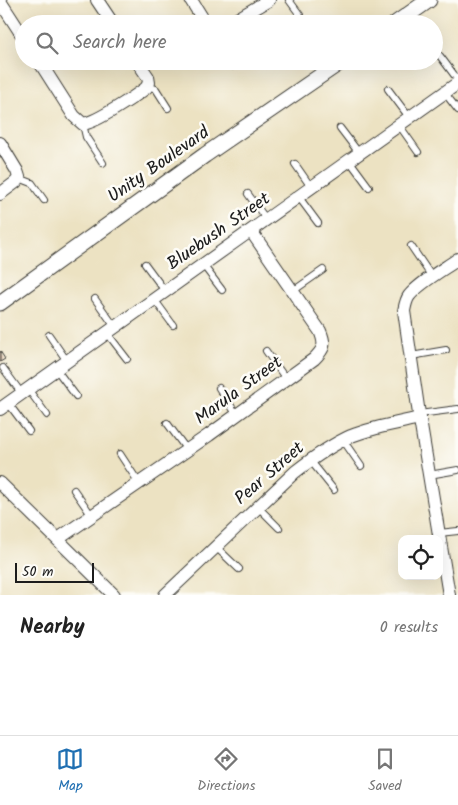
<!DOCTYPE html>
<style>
body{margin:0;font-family:Kalam,sans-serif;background:#f2f2f2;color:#222}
.controls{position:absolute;right:15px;bottom:15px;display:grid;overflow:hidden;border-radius:10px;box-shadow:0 5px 20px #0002}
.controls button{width:45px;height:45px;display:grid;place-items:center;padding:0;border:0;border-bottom:1px solid #e0e0e0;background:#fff;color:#222;font:25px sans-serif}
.scale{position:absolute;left:15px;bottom:12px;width:79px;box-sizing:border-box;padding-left:5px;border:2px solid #1c1c1c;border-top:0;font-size:14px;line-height:18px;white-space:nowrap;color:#1c1c1c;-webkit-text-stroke:4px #fdfcf7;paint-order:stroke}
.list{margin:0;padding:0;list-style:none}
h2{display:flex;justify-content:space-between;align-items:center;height:65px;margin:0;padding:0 20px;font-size:21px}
h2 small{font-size:16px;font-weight:400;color:#767676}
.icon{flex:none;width:28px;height:28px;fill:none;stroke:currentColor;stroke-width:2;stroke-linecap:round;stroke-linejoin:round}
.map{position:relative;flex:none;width:458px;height:595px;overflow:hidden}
.search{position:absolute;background:#fff;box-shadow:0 5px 20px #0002;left:15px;right:15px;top:15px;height:55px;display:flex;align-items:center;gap:12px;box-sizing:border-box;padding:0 18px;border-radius:28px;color:#767676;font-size:19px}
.sheet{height:140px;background:#fff}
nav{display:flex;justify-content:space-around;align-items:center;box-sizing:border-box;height:70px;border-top:1px solid #e0e0e0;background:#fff;font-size:14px;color:#767676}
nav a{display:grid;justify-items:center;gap:2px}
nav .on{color:#1f6fb2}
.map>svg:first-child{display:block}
</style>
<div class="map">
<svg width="458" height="595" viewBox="0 0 458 595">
<rect width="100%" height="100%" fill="#fdfcf7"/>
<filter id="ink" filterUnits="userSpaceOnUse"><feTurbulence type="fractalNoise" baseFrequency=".02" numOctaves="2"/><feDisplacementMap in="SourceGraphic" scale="10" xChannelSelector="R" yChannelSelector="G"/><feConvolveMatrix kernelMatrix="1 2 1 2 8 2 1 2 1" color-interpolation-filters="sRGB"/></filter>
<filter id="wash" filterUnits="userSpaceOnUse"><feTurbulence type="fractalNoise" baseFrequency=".0096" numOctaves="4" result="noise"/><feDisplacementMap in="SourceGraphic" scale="20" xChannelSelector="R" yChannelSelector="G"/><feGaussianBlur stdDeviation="1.12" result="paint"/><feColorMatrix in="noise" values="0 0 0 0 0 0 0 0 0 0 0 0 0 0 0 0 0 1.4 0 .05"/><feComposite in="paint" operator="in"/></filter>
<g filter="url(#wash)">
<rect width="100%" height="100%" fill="#ece2c2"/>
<g id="blocks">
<!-- building -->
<polygon fill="#e3b192" points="0,351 5,359 0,362"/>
</g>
</g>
<g filter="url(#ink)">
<use href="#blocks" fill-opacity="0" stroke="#3b3a35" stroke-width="1"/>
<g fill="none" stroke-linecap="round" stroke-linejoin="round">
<defs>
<g id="service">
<polyline points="289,0 300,15"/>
<polyline points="440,56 458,80"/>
<polyline points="231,61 233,66"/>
<polyline points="148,86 156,89 168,108"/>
<polyline points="388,89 409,117"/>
<polyline points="444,92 458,110"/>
<polyline points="83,124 86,137 103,163"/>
<polyline points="399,125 418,152"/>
<polyline points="340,128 359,153"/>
<polyline points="349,160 369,187"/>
<polyline points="295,164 311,187"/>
<polyline points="19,178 32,183 44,200"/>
<polyline points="248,194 266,219"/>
<polyline points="298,196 318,223"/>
<polyline points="411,246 432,277"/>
<polyline points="145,264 165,291"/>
<polyline points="203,265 222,290"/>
<polyline points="293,291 323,270"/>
<polyline points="95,299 115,327"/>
<polyline points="154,299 173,325"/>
<polyline points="107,333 127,359"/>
<polyline points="49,335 67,361"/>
<polyline points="266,351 286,379"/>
<polyline points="411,356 446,350"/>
<polyline points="3,368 22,394"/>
<polyline points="56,369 76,396"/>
<polyline points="219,388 237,415"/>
<polyline points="28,389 47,415"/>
<polyline points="8,403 29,431"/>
<polyline points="419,414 458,409"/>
<polyline points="167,423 187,450"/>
<polyline points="343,440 361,466"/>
<polyline points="120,454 139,483"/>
<polyline points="310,460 334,490"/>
<polyline points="429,475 458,470"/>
<polyline points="74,490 92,516"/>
<polyline points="258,507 279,528"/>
<polyline points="439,533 458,531"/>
<polyline points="216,547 239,569"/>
</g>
<g id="minor">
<polyline points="97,0 113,24"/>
<polyline points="191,0 206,24"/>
<polyline points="0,1 24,38"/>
<polyline points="229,24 269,0"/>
<path d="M39,61L74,116L83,124C97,122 134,97 146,88L149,83L148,77L137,61"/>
<polyline points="0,143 17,171 19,177 16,182 0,194"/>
<polyline points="0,409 458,83"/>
<polyline points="0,483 114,595"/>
<path d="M58,539L209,435L314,359C324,349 326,345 320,331L251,231"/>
<path d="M165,595L295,472C313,458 331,445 351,436C373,427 398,423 420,418"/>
<path d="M449,595L419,414L404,311C405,306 406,300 409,296C419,283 444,269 458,259"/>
</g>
<g id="tertiary">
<polyline points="395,24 429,0"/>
<polyline points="0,303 205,155 342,61"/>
</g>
</defs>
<!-- service casing -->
<use href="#service" stroke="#3b3a35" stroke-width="8"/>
<!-- minor casing -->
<use href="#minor" stroke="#3b3a35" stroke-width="14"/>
<!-- tertiary casing -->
<use href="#tertiary" stroke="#3b3a35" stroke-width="17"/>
<!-- service -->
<use href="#service" stroke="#fff" stroke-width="6"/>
<!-- minor -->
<use href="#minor" stroke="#fff" stroke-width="12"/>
<!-- tertiary -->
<use href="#tertiary" stroke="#fff" stroke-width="15"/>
</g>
</g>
<g text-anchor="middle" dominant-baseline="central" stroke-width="5" stroke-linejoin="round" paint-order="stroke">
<!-- street labels -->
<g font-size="18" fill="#1c1c1c" stroke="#fdfcf7">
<text transform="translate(159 165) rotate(-35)">Unity Boulevard</text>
<text transform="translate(219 232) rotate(-35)">Bluebush Street</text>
<text transform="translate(239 391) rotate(-36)">Marula Street</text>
<text transform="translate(270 474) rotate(-41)">Pear Street</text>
</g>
</g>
</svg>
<div class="controls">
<button><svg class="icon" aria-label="locate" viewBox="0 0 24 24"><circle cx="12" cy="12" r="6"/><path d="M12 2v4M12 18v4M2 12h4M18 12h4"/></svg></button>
</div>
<div class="scale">50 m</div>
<div class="search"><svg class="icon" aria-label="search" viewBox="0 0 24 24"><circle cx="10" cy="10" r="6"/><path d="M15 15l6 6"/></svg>Search here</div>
</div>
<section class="sheet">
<h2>Nearby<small>0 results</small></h2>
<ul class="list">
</ul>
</section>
<nav>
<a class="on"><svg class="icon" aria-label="map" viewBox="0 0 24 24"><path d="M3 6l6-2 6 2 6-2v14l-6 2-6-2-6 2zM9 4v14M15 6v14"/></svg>Map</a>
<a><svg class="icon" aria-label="directions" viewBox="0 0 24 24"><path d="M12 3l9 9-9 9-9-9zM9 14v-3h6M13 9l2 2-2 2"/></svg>Directions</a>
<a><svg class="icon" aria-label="saved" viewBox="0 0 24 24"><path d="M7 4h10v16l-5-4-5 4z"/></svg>Saved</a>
</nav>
